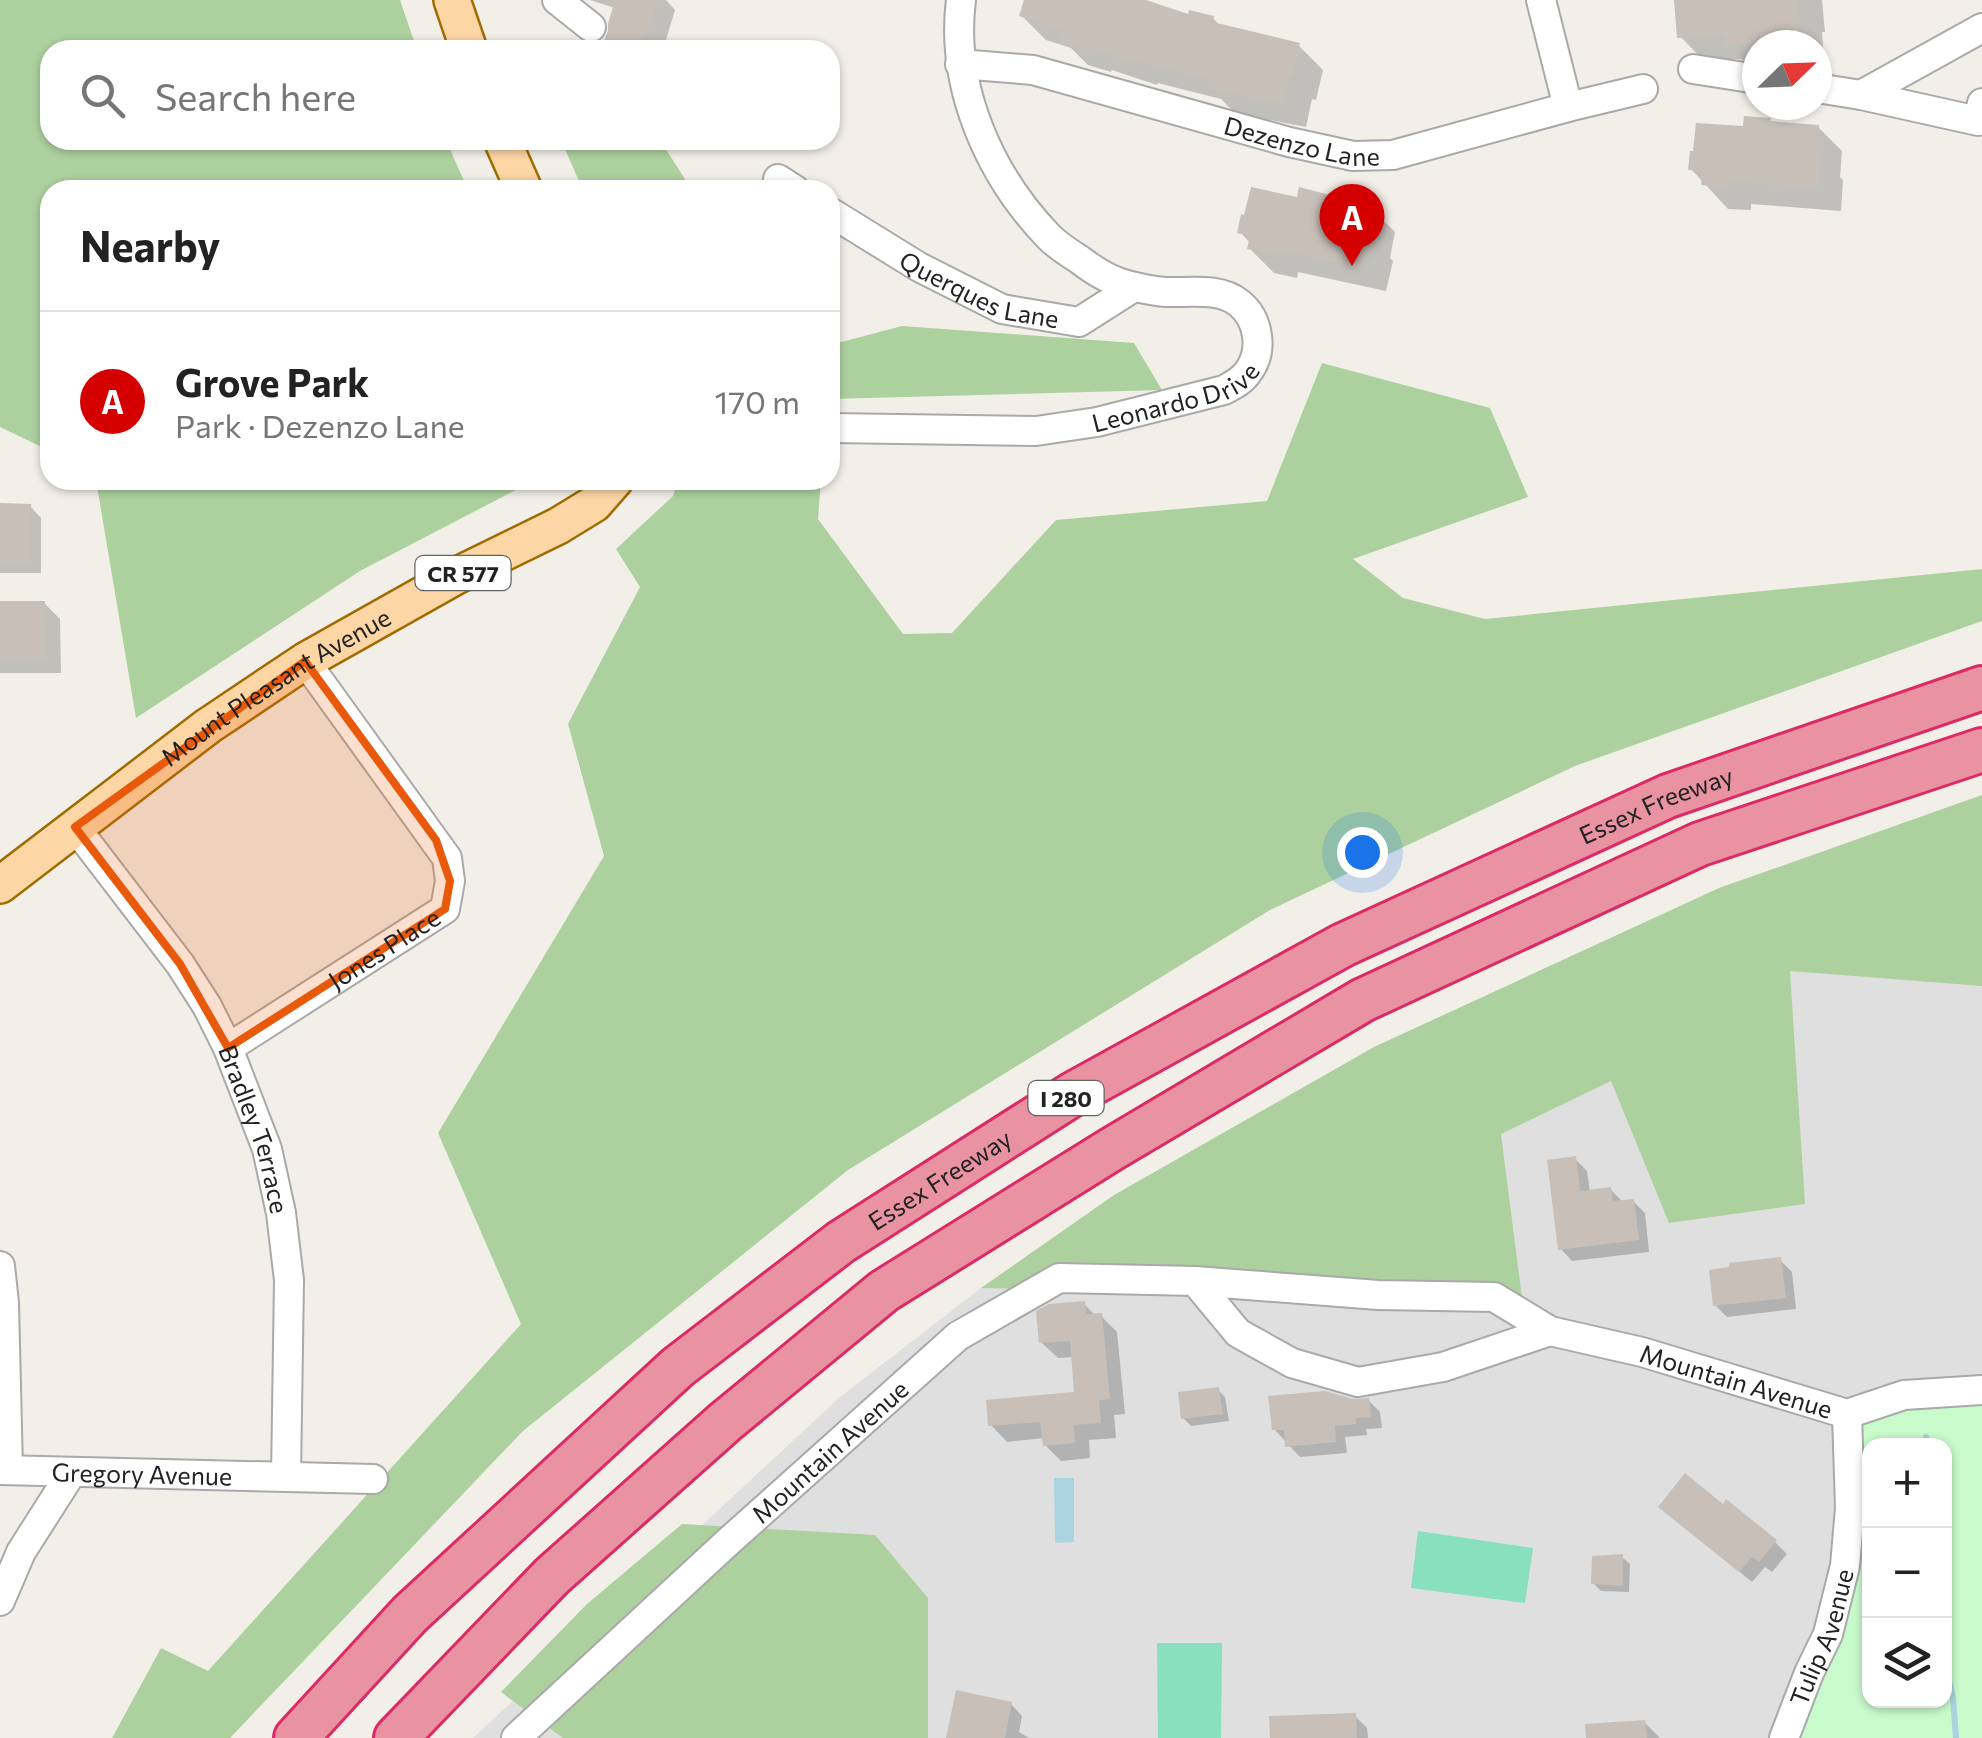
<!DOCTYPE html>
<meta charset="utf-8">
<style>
body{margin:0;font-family:Commissioner,sans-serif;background:#f6f6f6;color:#222}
.controls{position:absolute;right:30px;bottom:30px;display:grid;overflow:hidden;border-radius:20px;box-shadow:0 2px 8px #0004}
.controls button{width:90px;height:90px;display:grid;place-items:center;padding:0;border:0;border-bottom:2px solid #e0e0e0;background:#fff;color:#222;font:50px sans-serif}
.compass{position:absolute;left:1742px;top:30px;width:90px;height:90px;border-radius:50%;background:#fff;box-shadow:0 2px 8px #0004;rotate:67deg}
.you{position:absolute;left:1362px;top:852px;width:35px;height:35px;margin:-25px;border:8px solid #fff;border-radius:50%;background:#1a73e8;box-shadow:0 0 0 15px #1a73e833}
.badge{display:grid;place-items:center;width:65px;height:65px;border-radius:50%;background:#d40000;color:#fff;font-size:32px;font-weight:700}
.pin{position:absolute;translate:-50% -82px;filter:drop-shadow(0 2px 5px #0008)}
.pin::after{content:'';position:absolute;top:52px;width:35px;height:30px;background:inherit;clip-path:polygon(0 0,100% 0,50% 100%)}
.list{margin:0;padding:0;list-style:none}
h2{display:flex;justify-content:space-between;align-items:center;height:130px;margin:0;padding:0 40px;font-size:42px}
h2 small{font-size:32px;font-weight:400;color:#767676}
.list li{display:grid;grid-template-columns:65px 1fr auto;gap:30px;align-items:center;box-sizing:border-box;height:180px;padding:0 40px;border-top:2px solid #e0e0e0}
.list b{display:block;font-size:38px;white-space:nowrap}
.list p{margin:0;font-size:32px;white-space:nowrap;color:#767676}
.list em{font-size:32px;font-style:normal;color:#767676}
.icon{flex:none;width:55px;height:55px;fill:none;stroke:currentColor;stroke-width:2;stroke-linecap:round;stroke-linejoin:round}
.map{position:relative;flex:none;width:1982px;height:1738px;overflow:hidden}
.search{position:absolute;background:#fff;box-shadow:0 2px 8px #0004;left:40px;top:40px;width:800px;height:110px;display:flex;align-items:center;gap:25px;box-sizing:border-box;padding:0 35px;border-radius:30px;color:#767676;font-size:38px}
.panel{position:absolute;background:#fff;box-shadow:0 2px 8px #0004;left:40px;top:180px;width:800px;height:310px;border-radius:30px}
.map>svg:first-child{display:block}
</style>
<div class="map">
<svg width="1982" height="1738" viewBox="0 0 1982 1738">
<rect width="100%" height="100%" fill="#f2efe9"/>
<!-- residential -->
<path fill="#e0dfdf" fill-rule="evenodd" d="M1982,895V1738H473L840,1397L981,1288L1655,1021ZM1870,1446H1944V1700H1870Z"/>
<!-- forest -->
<g fill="#add19e">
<polygon points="0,0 400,0 417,50 50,50 50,140 446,140 468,190 50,190 50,451 0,427"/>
<polygon points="561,140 660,140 688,184 682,190 583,190"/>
<polygon points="902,326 1134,343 1162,390 830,399 830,345"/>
<polygon points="1322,363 1490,408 1528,497 1353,559 1403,598 1485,619 1982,569 1982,621 1575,766 1270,910 848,1170 523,1431 230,1738 112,1738 161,1648 208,1671 521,1324 438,1133 604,856 568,724 640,587 616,549 673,496 678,480 821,480 818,519 903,634 952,633 1056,520 1267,501"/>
<polygon points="96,480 535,480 360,571 136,718"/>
<polygon points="1982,795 1982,986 1790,971 1805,1204 1669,1223 1611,1081 1501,1134 1522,1298 981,1288 1114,1195 1374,1047 1719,888"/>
<polygon points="682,1524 875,1535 928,1598 928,1738 563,1738 501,1692 587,1604"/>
</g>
<!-- park -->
<path fill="#c8facc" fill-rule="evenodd" d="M1910,1404L1982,1405V1738H1795L1832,1663L1858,1517L1859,1426L1864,1424V1421L1873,1420ZM1870,1446H1944V1700H1870Z"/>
<!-- pitch -->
<g fill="#88e0be">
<polygon points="1418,1531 1533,1548 1525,1603 1411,1588"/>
<polygon points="1157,1643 1222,1643 1221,1738 1158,1738"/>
</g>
<!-- water -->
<polygon fill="#aad3df" points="1054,1478 1074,1478 1074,1542 1055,1543"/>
<!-- shadow -->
<g fill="#0003">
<polygon points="590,0 666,0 675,10 663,50 602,50 615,8"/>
<polygon points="1027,0 1139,0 1190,17 1213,18 1221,27 1299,46 1323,70 1316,100 1312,99 1306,127 1235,113 1221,99 1158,83 1157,85 1112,70 1111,72 1088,65 1071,48 1046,40 1022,16"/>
<polygon points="1675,0 1822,0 1825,32 1822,32 1824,61 1817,62 1817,45 1757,45 1757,68 1752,68 1742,59 1704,61 1680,36"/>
<polygon points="1770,120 1773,124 1818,127 1842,151 1840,177 1843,180 1841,211 1751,204 1751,210 1728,209 1691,169 1745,129"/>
<polygon points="1299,200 1371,208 1395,232 1390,258 1393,261 1386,291 1298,272 1297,278 1274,273 1250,249 1251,244 1240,232"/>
<polygon points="0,506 30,506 41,518 41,573 0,573"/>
<polygon points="0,603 44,603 60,619 61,673 0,673"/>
<polygon points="1575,1159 1587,1171 1590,1192 1611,1190 1623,1202 1633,1201 1645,1213 1649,1252 1572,1261 1561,1249"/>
<polygon points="1780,1260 1792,1272 1796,1309 1727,1317 1715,1305"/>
<polygon points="1084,1304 1096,1316 1101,1316 1117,1332 1125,1414 1114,1415 1116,1438 1089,1440 1090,1458 1061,1461 1045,1445 1044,1438 1007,1442 991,1425 1077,1395 1074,1357 1058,1358 1041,1342"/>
<polygon points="1218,1390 1225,1397 1229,1421 1191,1426 1183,1418"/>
<polygon points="1368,1400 1380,1412 1382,1428 1366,1429 1367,1435 1345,1437 1347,1453 1300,1457 1274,1429 1353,1401"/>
<polygon points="1674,1518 1775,1542 1787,1554 1772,1572 1765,1567 1752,1582"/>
<polygon points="1622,1557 1630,1564 1629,1592 1601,1591 1593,1583"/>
<polygon points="1011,1704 1022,1716 1019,1732 1029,1738 949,1738"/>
<polygon points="1355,1716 1367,1728 1368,1738 1273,1738"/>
<polygon points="1644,1722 1660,1738 1622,1738"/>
</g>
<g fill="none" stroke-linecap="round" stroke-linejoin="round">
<!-- stream -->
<g stroke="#aad3df" stroke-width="6">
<polyline points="1926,1446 1926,1437"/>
<polyline points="1944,1658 1953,1698 1956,1738"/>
</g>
</g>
<!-- building -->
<g fill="#c7bfb8">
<polygon points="615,0 658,0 642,50 600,50 608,31 608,24"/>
<polygon points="1024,0 1146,0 1188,14 1189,10 1214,16 1213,22 1300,43 1292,77 1289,76 1282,104 1208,89 1210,79 1134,60 1133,62 1087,47 1086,50 1060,41 1064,31 1019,16"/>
<polygon points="1674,0 1798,0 1800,38 1725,45 1724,35 1677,38"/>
<polygon points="1744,116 1771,118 1770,121 1819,125 1816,153 1820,154 1817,188 1728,181 1727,187 1701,185 1702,171 1688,170 1690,151 1693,151 1696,123 1743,126"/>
<polygon points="1251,187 1297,197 1299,187 1372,206 1366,234 1370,235 1362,268 1274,249 1273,255 1247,249 1250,236 1237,233 1241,214 1244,215"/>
<polygon points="0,503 31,504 30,562 0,562"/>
<polygon points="0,601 45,601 46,658 0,658"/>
<polygon points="1576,1156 1580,1191 1611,1187 1613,1201 1634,1199 1639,1240 1558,1250 1547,1160"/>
<polygon points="1781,1257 1786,1298 1713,1306 1709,1270 1729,1267 1729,1263"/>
<polygon points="1085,1301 1086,1314 1102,1313 1110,1399 1099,1400 1101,1423 1074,1425 1075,1443 1043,1446 1040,1422 988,1426 986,1400 1074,1392 1070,1341 1039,1343 1036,1311 1049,1304"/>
<polygon points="1219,1387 1223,1414 1181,1419 1178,1392"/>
<polygon points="1325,1391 1353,1399 1369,1398 1371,1417 1356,1418 1356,1424 1335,1426 1336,1442 1285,1447 1284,1430 1272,1430 1268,1396"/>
<polygon points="1685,1473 1723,1504 1726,1499 1777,1540 1759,1562 1752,1557 1739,1572 1658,1507"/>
<polygon points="1623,1554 1623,1586 1591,1584 1592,1556"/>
<polygon points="956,1690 1012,1702 1005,1738 946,1738"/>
<polygon points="1356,1713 1357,1738 1270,1738 1269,1716"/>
<polygon points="1645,1720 1647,1738 1586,1738 1585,1724"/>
</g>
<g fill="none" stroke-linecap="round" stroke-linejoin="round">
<defs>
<g id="minor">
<polyline points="557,0 591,27"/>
<polyline points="1541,0 1568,107"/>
<path id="s1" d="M960,64L1033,70L1289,142L1353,156L1393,155L1568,107L1643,89"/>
<polyline points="1693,69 1757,79"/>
<polyline points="1817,88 1861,95 1978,121 1982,103"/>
<polyline points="1861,95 1982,28"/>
<polyline points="778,179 795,190"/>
<path id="s2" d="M830,212L919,267L1002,309L1079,322L1134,287"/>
<path id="s3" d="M830,428L1036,431L1097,422L1224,390C1233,385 1242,381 1248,372C1264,351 1259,319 1239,303C1219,287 1189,293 1165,292C1152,291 1139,288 1127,285C1111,281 1093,270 1080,260C1069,253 1058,246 1049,237C989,175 950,86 961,0"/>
<path id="s4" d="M75,827L180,964L207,1006L228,1048L267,1149L281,1213L289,1280L286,1477"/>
<path id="s5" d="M228,1048L445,909L450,881L447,858L305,661"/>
<polyline points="0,1266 4,1303 8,1470"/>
<polyline points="1195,1281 1378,1295 1494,1297 1550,1331"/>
<path id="s6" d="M0,1470L373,1479"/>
<polyline points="0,1601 21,1552 72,1472"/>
<path id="s7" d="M516,1738L729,1541L958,1336L1059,1278L1195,1281L1238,1333L1292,1363L1358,1382L1443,1367L1550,1331L1642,1352L1847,1414L1904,1395L1982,1390"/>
<path id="s8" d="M1784,1738L1809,1673L1828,1634L1845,1566L1850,1508L1847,1414"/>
</g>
<g id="major">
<polyline points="452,0 469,50"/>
<polyline points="502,140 524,190"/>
<path id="s9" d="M0,885L208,726L305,661L456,576L558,526L594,504L615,480"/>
</g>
<g id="highway">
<path id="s10" d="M296,1738L410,1614L678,1367L841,1242L1073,1094L1343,945L1668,796L1982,688"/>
<polyline points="396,1738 552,1576 725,1422 884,1291 1112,1149 1363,1000 1700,844 1982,750"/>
</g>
</defs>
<!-- minor casing -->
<use href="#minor" stroke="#a9a9a9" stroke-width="32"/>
<!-- major casing -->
<use href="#major" stroke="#a06b00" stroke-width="40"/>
<!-- highway casing -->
<use href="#highway" stroke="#dc2a67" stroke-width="48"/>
<!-- minor -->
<use href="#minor" stroke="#fff" stroke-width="28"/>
<!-- major -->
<use href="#major" stroke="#fcd6a4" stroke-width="35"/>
<!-- highway -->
<use href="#highway" stroke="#e892a2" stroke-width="42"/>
</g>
<!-- marked area -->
<path fill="#e8590c" fill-opacity="0.2" stroke="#e8590c" stroke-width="8" stroke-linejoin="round" d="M305,661L436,840L450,881L445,909L228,1048L180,964L75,827Z"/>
<g text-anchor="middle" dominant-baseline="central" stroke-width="8" stroke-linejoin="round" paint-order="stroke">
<!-- shield labels -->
<g fill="#fff" stroke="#646464" stroke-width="2.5">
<rect x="415.5" y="556" width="95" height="34" rx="8"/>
<rect x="1028.5" y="1081" width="75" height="34" rx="8"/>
</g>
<g font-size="22" font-weight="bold" fill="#222">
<text x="463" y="573">CR 577</text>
<text x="1066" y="1098">I 280</text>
</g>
<!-- street labels -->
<g font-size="25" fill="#222" stroke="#fff">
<text stroke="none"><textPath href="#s1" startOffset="352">Dezenzo Lane</textPath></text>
<text stroke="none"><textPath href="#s2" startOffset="170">Querques Lane</textPath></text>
<text stroke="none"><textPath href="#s3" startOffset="350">Leonardo Drive</textPath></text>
<text stroke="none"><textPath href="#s9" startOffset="340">Mount Pleasant Avenue</textPath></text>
<text stroke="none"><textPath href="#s10" startOffset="1665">Essex Freeway</textPath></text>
<text stroke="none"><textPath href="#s5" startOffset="185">Jones Place</textPath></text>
<text stroke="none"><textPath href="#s4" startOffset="355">Bradley Terrace</textPath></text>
<text stroke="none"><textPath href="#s10" startOffset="855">Essex Freeway</textPath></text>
<text stroke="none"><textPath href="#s7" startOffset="1440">Mountain Avenue</textPath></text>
<text stroke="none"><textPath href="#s7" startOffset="425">Mountain Avenue</textPath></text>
<text stroke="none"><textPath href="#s6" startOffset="142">Gregory Avenue</textPath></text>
<text stroke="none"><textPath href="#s8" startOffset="108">Tulip Avenue</textPath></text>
</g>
</g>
</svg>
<div class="controls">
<button>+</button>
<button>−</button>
<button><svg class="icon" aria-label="layers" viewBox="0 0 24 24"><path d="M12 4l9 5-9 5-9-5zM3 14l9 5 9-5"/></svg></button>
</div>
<svg class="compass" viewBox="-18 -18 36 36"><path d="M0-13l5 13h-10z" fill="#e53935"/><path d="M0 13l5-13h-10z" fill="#767676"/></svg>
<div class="you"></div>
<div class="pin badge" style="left:1352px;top:266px">A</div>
<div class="search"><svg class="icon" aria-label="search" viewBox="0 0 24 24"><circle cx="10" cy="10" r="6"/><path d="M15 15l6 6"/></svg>Search here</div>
<section class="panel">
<h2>Nearby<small></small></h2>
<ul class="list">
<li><span class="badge">A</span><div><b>Grove Park</b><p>Park · Dezenzo Lane</p></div><em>170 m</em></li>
</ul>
</section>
</div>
